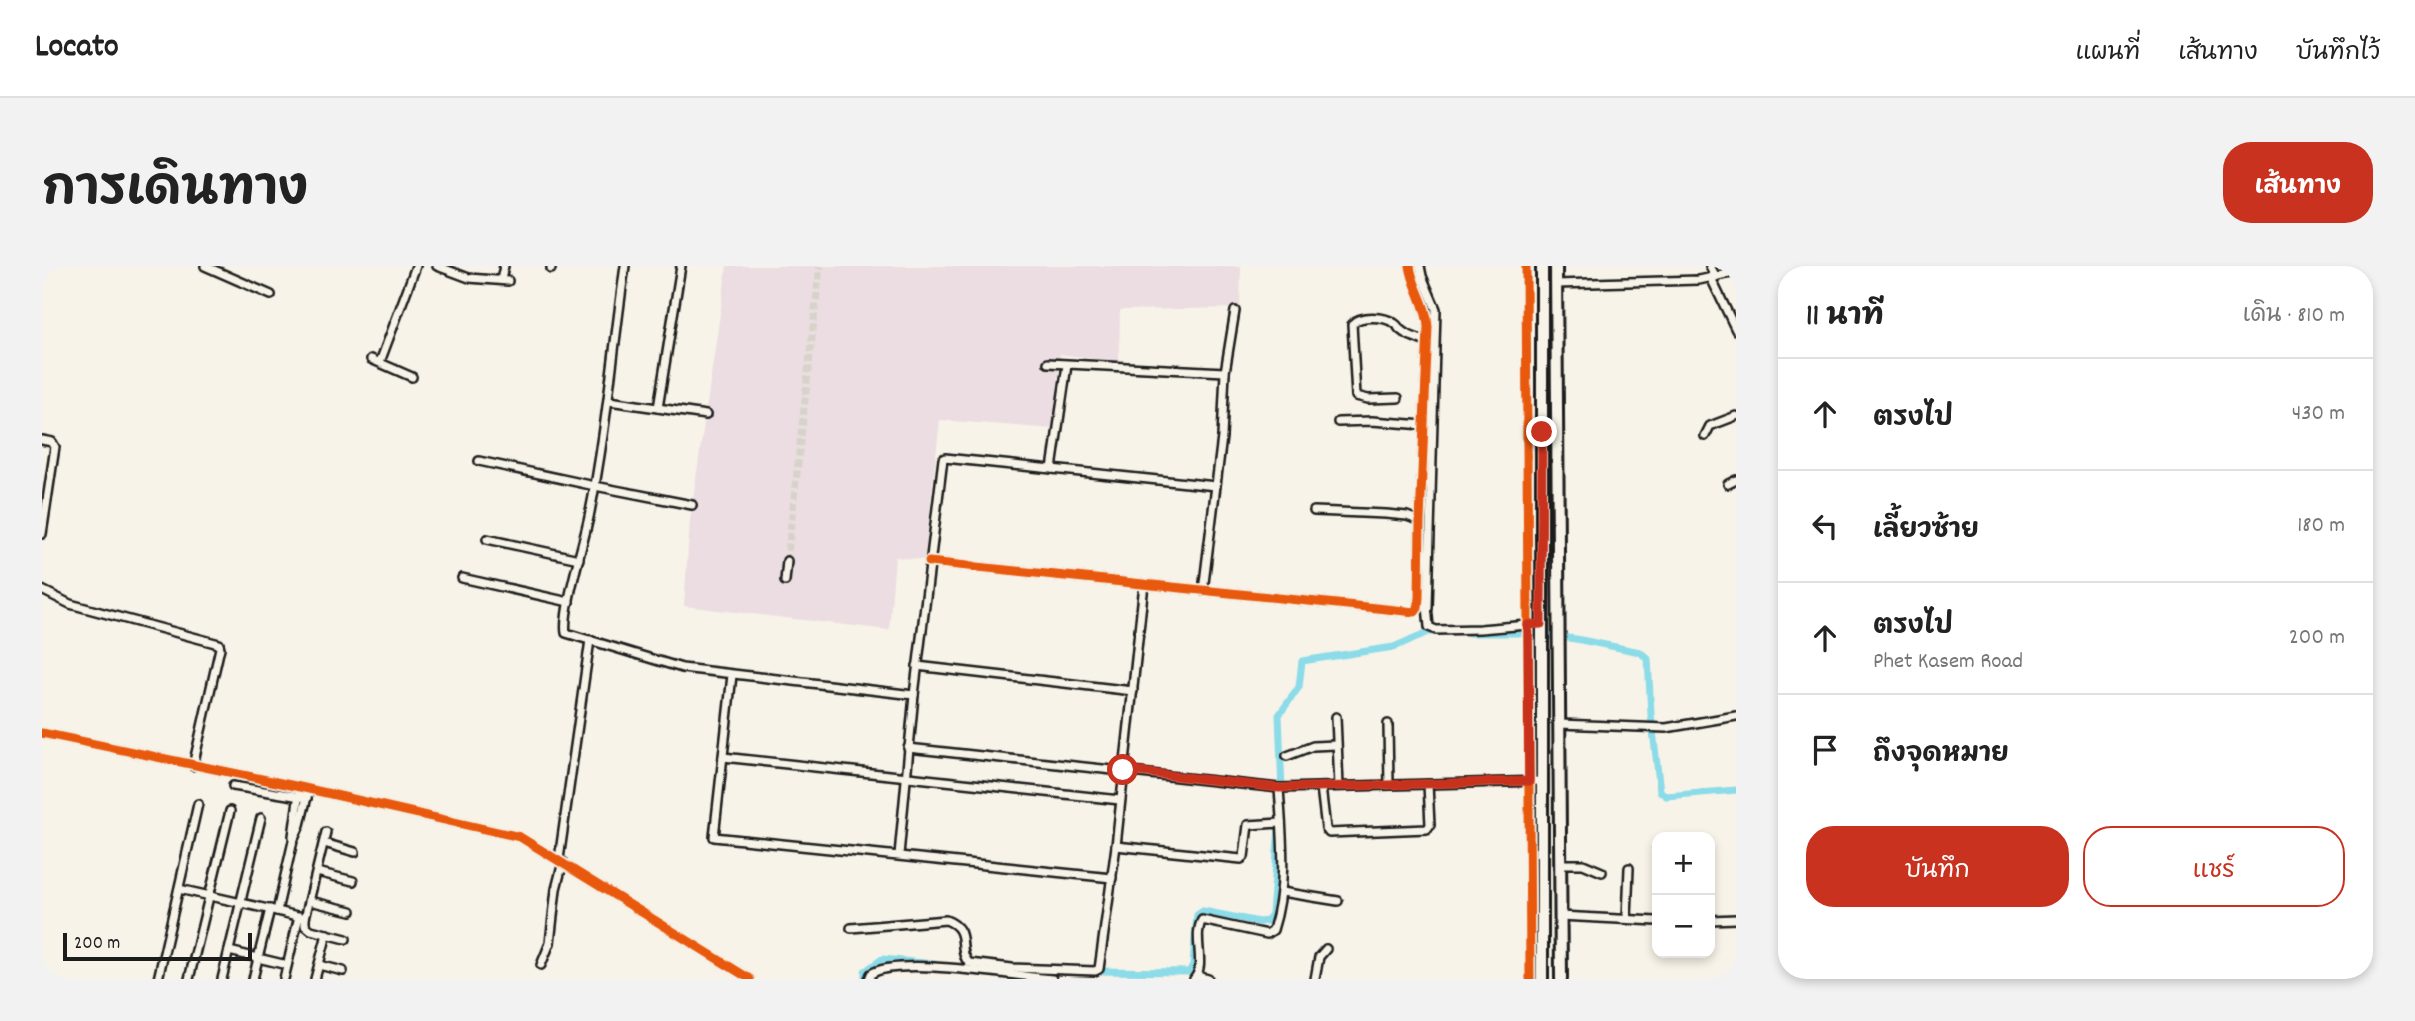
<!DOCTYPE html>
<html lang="th">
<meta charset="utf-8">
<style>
body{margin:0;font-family:Dekko,"Playpen Sans Thai",sans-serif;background:#f2f2f2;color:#222}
.controls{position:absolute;right:21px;bottom:21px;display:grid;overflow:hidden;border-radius:14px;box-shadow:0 4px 10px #0003}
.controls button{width:63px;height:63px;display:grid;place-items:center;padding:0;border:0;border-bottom:2px solid #e0e0e0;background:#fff;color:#222;font:35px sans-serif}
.scale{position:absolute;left:21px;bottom:18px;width:189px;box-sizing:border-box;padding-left:7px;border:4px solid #1c1c1c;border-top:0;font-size:19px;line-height:24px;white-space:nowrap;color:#1c1c1c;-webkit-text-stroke:5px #f7f3e8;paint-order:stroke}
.stop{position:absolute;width:21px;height:21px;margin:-16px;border:5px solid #c8321e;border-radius:50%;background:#fff}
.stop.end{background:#c8321e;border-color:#fff;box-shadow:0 2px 7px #0008}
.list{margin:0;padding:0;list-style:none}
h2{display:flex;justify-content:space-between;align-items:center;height:91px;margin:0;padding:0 28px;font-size:30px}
h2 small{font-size:23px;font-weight:400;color:#767676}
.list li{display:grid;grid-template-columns:46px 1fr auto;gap:21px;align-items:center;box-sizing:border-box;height:112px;padding:0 28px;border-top:2px solid #e0e0e0}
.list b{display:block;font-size:26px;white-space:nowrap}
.list p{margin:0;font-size:23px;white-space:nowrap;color:#767676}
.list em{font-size:23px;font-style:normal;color:#767676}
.actions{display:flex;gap:14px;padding:21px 28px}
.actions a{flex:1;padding:16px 0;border:2px solid #c8321e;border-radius:28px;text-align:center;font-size:24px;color:#c8321e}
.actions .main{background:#c8321e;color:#fff}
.icon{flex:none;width:38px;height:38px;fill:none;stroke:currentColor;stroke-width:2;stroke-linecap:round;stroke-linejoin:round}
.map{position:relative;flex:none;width:1694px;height:713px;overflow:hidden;border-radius:28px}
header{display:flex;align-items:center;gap:42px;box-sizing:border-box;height:98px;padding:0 35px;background:#fff;border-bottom:2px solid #e0e0e0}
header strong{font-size:33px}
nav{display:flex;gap:38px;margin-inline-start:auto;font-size:24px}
.intro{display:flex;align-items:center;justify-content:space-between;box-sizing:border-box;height:168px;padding:0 42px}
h1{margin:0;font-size:49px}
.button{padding:18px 32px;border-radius:28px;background:#c8321e;color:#fff;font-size:24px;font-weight:700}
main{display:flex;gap:42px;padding:0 42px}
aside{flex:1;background:#fff;border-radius:28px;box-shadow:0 4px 10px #0003}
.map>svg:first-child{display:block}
</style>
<header>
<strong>Locato</strong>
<nav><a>แผนที่</a><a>เส้นทาง</a><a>บันทึกไว้</a></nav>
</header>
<div class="intro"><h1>การเดินทาง</h1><a class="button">เส้นทาง</a></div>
<main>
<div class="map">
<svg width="1694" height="713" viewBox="0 0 1694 713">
<rect width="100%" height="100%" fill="#f7f3e8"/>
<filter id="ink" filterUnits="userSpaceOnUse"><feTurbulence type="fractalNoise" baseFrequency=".0143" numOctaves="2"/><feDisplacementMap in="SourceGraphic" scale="14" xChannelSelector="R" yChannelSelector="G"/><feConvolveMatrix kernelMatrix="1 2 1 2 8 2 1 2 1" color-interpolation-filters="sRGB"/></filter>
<g filter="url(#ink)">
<!-- built -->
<polygon fill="#ebdde1" points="685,0 1199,0 1198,42 1078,44 1077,96 1018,88 1012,163 898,154 882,294 853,291 847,364 642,340 648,254"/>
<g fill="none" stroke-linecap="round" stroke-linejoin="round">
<!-- canal -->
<g stroke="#8bdbe8" stroke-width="7">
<polyline points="1374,0 1375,8 1389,41 1391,58"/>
<polyline points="1384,300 1386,203"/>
<polyline points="1427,367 1482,367 1534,373 1598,386 1606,393 1609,448 1618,525 1624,530 1694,524"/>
<polyline points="1240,525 1237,449 1257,421 1260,395 1352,381 1386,366 1397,366"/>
<polyline points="1051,705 1147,706 1151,699 1155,649 1161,645 1217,656 1225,655 1230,648 1237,561"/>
<polyline points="823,713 823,705 840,693 892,698"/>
</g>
<!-- street-tunnel -->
<polyline stroke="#d6d3c9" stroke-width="7" stroke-dasharray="7 3.5" stroke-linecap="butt" points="745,295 778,0"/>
<defs>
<g id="street">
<polyline points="163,0 229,29"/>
<polyline points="395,0 427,12 466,15"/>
<path d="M583,0C571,84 564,168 547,251C542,276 520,346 524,367L640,402L872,429"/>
<polyline points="1378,0 1380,10 1394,43 1386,342"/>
<polyline points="1668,0 1674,11"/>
<polyline points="509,3 509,0"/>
<polyline points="1669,12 1694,64"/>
<polyline points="459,14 462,0"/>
<polyline points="1514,18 1657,14 1694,6"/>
<polyline points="329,93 370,111"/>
<polyline points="338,96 374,0"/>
<polyline points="1006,97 1183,106"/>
<path d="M1356,132L1326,133L1314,130L1310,58C1318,49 1342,50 1352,57C1360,62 1352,59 1360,65C1365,70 1377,72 1385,77"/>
<polyline points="567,135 664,149"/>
<polyline points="616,142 639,0"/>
<polyline points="1296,156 1330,155 1382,159"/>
<polyline points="1663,170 1668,160 1694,150"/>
<polyline points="0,174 10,176 13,181 0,268"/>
<polyline points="437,195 553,220 650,239"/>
<polyline points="1010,203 1025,99"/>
<polyline points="1686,218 1694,214"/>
<polyline points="1272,245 1344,248 1365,250 1378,255"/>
<polyline points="445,273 537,293"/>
<path d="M887,296L1373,346L1376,342L1377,331L1378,255L1386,61C1385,38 1371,22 1368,0"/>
<polyline points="420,312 527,336"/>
<polyline points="743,315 745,295"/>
<polyline points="0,324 28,338 177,378 178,382 151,500"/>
<polyline points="1161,325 1180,171 1183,106 1193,45"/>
<polyline points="1385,340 1387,361 1394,364 1438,363 1499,358"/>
<polyline points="875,400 1091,425"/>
<polyline points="690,409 672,571 1070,612"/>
<polyline points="1294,451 1297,520"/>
<polyline points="1346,458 1347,519"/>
<polyline points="1517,458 1624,462 1694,450"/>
<polyline points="0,467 258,521 478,571 708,713"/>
<polyline points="866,482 1237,522 1500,515"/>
<polyline points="1245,490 1271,480 1294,479"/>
<polyline points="681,491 1078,534"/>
<polyline points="191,520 265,532"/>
<polyline points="1279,521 1284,563 1287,567 1385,563 1388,559 1386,518"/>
<polyline points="251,570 257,527"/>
<polyline points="282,577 313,586"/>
<polyline points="1074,580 1199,593 1202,591 1206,559 1239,557"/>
<polyline points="857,589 872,429 901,193 903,192 1174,220"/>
<polyline points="517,593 548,374"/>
<polyline points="1518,598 1541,598 1560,606"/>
<polyline points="275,606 311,615"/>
<polyline points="137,623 235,645 251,575 258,559 267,523"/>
<polyline points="1240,626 1296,635"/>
<polyline points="268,635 309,645"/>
<polyline points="235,645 263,652 284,566"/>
<polyline points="1518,650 1615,655"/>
<polyline points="263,652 263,659 269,664 304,673"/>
<polyline points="1585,653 1587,602"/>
<polyline points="1668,654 1694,653"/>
<path d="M809,662L904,654C930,664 914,684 927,697L970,702L1053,705L1057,703L1074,580L1102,318"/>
<polyline points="187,685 245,699"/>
<polyline points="277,699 301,705"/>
<polyline points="499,699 508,677 514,623 521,596"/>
<polyline points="1155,710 1166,713"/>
<polyline points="116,713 156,538"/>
<polyline points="147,713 188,545"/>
<polyline points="180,713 219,552"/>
<polyline points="211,713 228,643"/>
<polyline points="242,713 257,650"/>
<polyline points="273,713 285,668"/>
<path d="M827,713L829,708C856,690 972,710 1010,713"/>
<path d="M1152,713C1165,699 1150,671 1160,654L1225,668L1231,664C1246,617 1240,570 1237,522"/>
<polyline points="1273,713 1277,691 1284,683"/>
</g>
<g id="primary">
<polyline points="1500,0 1500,713"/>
<polyline points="1514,0 1519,713"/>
</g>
</defs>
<!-- street casing -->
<use href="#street" stroke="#1c1c1c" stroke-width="12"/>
<!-- primary casing -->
<use href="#primary" stroke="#1c1c1c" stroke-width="16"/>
<!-- street -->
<use href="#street" stroke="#f7f3e8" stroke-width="7"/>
<!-- primary -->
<use href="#primary" stroke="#f7f3e8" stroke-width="10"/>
<defs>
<g id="cycleway">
<polyline points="1484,0 1488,713"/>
<path d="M887,296L1373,346L1376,342L1377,331L1378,255L1386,61C1385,38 1371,22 1368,0"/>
<polyline points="0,467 258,521 478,571 708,713"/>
</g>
</defs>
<!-- cycleway casing -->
<use href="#cycleway" stroke="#f7f3e8" stroke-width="13"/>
<!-- cycleway -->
<use href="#cycleway" stroke="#e8590c" stroke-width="9"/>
</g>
</g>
<g fill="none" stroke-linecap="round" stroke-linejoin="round" filter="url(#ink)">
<!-- route -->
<polyline stroke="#c8321e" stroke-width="9" points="1081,504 1237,522 1487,515 1486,359 1499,358 1500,166"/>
</g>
</svg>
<div class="controls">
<button>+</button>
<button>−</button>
</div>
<div class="scale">200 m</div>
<div class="stop" style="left:1081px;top:504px"></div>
<div class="stop end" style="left:1500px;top:166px"></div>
</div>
<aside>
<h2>11 นาที<small>เดิน · 810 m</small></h2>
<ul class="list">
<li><svg class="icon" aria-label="ahead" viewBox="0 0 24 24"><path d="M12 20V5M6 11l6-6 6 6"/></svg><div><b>ตรงไป</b></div><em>430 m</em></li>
<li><svg class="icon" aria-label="left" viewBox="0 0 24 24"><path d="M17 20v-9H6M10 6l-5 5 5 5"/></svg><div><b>เลี้ยวซ้าย</b></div><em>180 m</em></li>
<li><svg class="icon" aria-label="ahead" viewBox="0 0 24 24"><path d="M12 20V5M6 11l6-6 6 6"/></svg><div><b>ตรงไป</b><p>Phet Kasem Road</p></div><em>200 m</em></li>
<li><svg class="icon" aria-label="arrive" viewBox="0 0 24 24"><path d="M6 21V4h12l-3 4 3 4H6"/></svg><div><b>ถึงจุดหมาย</b></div></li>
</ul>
<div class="actions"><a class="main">บันทึก</a><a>แชร์</a></div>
</aside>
</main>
